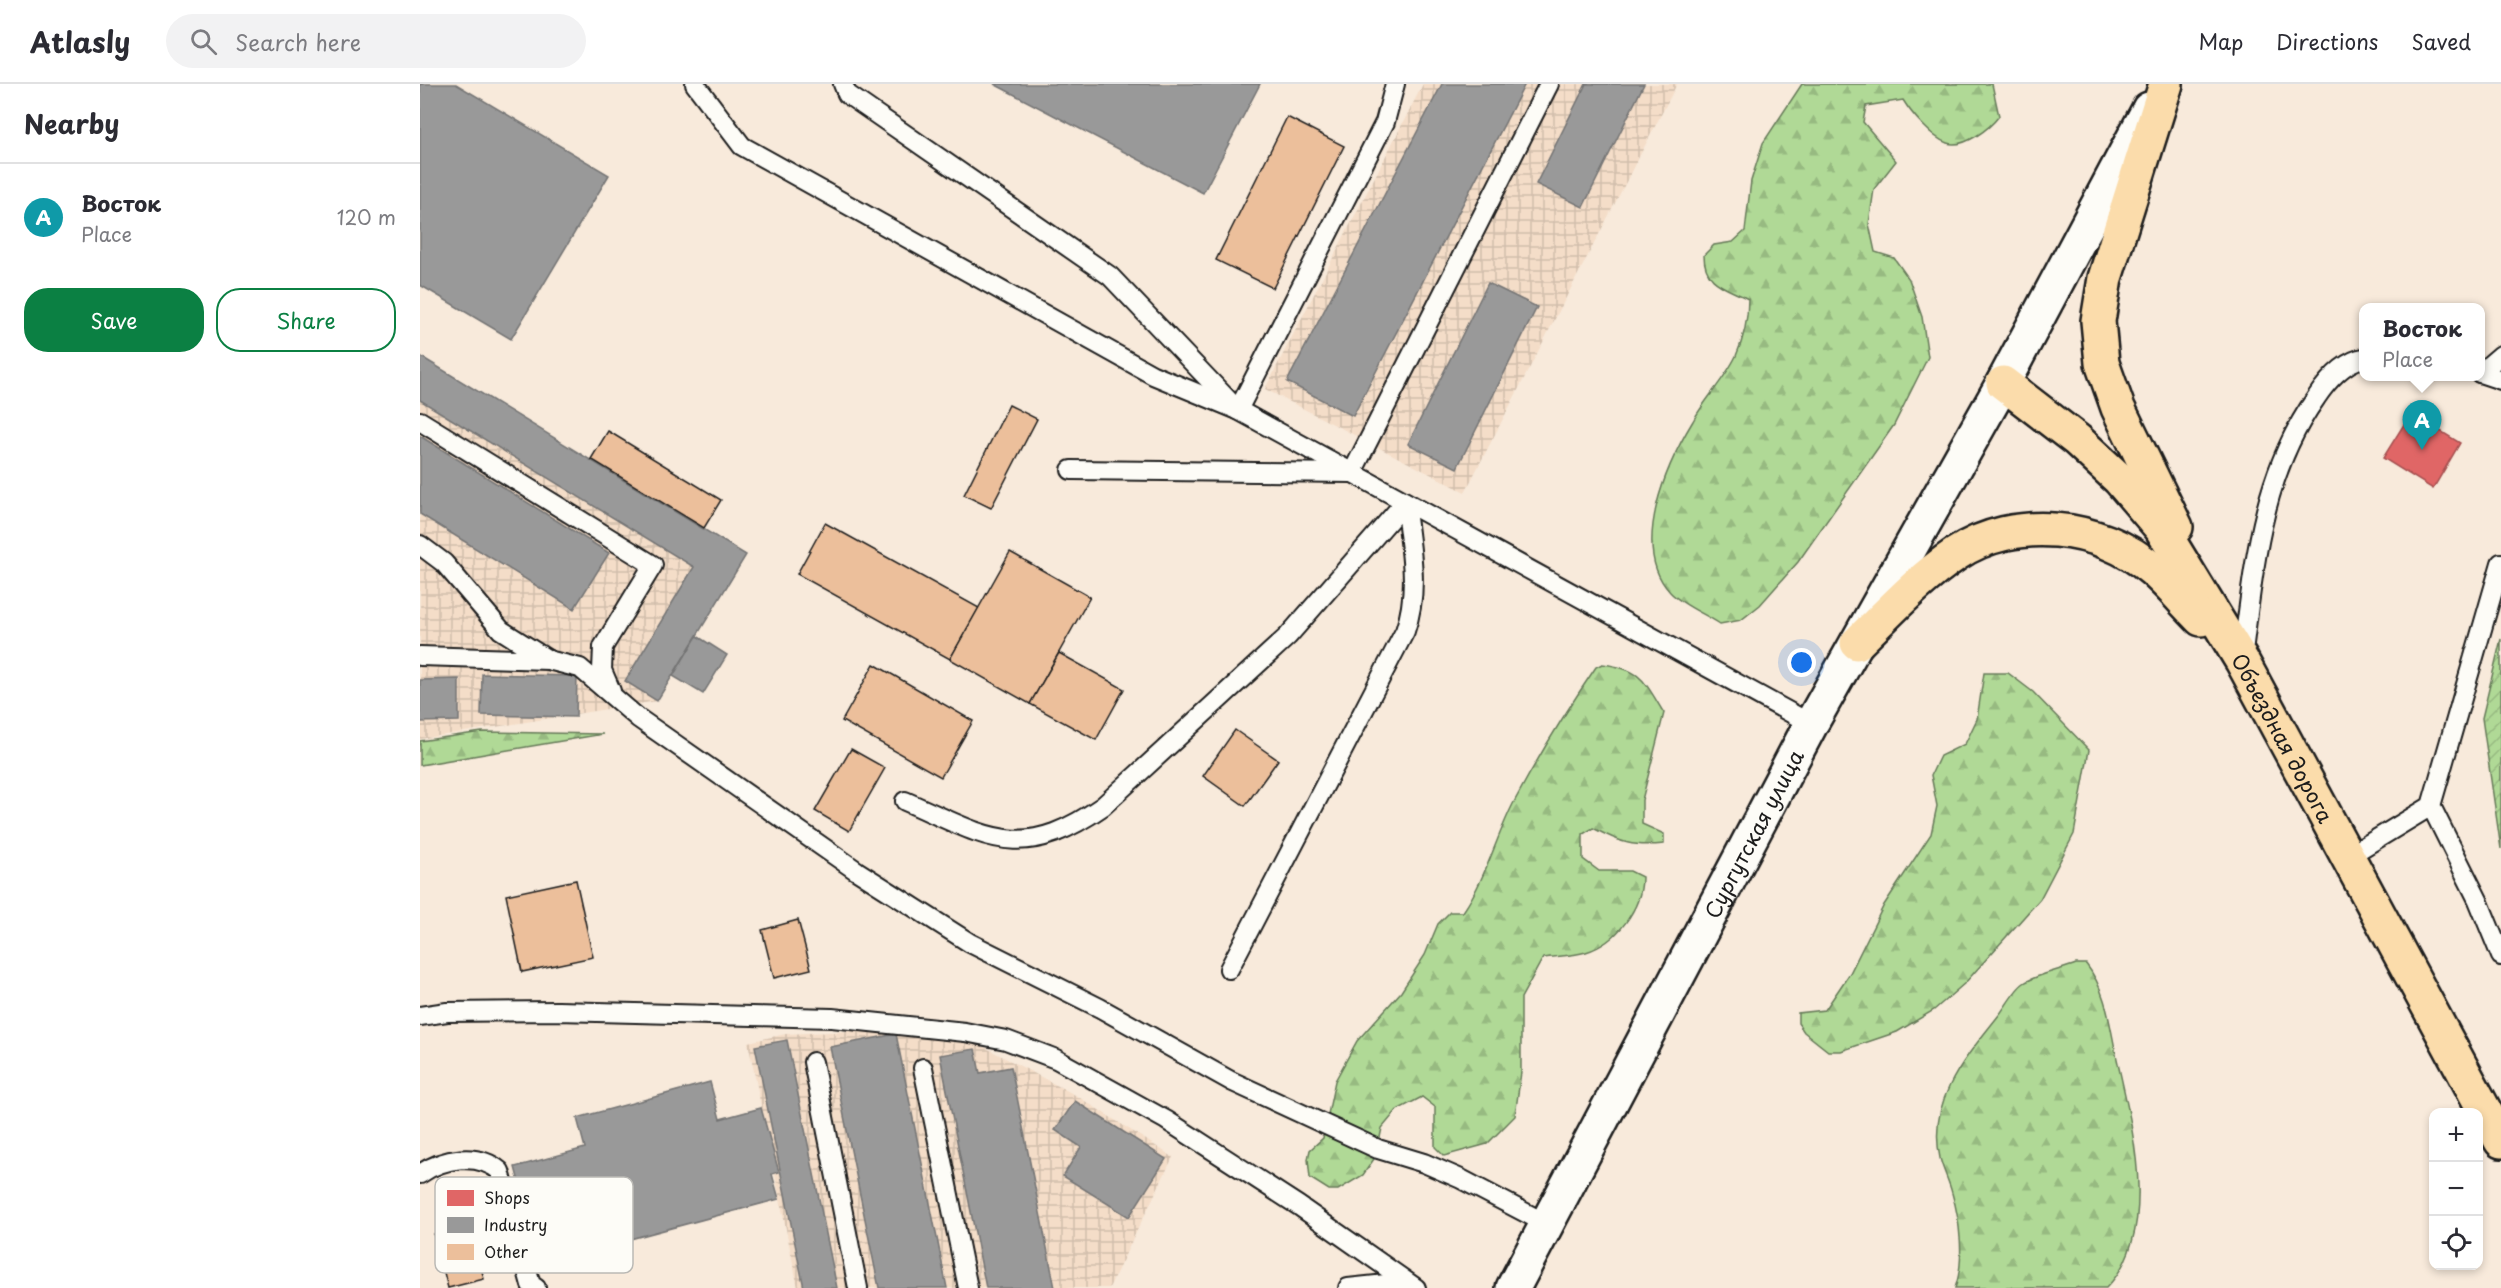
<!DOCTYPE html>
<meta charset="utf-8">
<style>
body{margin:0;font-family:"Playpen Sans",sans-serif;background:#f2f2f3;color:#2b2b33}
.controls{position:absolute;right:18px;bottom:18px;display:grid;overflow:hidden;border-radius:12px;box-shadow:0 3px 9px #0003}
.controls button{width:54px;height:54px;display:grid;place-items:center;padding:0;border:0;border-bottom:2px solid #e1e1e2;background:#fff;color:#2b2b33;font:30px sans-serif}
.you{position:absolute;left:1382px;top:579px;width:21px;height:21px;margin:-15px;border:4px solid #fff;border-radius:50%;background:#1a73e8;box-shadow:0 0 0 9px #1a73e833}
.badge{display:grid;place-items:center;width:39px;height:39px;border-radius:50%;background:#0b8043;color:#fff;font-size:20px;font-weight:700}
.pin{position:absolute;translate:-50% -50px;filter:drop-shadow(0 2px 3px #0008)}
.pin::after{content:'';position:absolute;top:32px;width:21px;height:18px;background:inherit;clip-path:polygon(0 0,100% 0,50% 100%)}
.popup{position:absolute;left:1939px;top:219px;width:126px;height:78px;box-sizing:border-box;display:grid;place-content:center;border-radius:12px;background:#fff;filter:drop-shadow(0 2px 4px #0005);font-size:20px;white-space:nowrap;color:#7c7c81}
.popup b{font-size:22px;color:#2b2b33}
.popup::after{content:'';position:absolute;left:50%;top:100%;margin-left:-12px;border:12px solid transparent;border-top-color:#fff}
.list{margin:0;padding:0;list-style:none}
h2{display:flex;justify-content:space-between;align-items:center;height:78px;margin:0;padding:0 24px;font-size:26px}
h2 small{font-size:20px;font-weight:400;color:#7c7c81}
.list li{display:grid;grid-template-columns:39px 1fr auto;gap:18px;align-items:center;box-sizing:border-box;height:108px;padding:0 24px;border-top:2px solid #e1e1e2}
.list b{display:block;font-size:22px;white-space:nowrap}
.list p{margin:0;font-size:20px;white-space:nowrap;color:#7c7c81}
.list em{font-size:20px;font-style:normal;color:#7c7c81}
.actions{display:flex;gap:12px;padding:18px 24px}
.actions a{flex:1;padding:14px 0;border:2px solid #0b8043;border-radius:24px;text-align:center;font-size:21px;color:#0b8043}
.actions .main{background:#0b8043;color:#fff}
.icon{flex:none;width:33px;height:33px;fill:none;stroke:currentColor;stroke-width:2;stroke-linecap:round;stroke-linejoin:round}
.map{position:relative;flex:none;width:2081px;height:1204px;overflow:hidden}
header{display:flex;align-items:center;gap:36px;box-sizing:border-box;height:84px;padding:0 30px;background:#fff;border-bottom:2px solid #e1e1e2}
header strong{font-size:28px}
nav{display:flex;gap:33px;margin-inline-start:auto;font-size:21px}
.search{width:420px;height:54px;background:#f2f2f3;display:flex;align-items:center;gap:15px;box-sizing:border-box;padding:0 21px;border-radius:33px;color:#7c7c81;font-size:22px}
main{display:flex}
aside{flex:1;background:#fff}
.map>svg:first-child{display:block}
</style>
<header>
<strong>Atlasly</strong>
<div class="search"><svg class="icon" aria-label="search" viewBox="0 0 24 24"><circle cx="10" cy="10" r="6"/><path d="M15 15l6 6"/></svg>Search here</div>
<nav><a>Map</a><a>Directions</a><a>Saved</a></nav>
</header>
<main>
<aside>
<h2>Nearby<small></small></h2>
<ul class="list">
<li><span class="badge" style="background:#0f9aa8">A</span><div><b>Восток</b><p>Place</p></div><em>120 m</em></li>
</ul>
<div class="actions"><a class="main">Save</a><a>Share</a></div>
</aside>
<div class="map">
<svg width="2081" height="1204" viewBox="0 0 2081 1204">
<defs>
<pattern id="industrial-grid" width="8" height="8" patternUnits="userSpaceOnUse" patternTransform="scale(1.5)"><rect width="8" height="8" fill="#f4ddc8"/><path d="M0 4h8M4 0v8" fill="none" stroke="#d1bdab"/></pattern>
<pattern id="forest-firs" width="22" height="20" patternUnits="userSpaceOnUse" patternTransform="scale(1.5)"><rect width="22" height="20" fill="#b0d996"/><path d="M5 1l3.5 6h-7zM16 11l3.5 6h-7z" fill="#97ba81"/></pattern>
<pattern id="garden-furrows" width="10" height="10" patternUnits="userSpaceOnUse" patternTransform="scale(1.5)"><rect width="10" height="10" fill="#b0d996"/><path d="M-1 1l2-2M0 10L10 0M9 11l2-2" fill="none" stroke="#97ba81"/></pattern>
</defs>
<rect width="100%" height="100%" fill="#f8eadb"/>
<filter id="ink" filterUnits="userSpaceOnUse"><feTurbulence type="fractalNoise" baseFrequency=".0167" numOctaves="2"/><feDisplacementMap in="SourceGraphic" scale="12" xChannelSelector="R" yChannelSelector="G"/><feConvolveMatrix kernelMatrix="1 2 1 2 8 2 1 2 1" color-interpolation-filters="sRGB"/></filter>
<g filter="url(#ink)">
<!-- industrial -->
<g fill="url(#industrial-grid)">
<polygon points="1003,0 1257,0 1045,408 845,305"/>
<polygon points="0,272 326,471 237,617 0,655"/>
<polygon points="476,945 557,959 657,1012 753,1073 689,1204 378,1204 328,958 366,950"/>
</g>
<!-- forest -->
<g fill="url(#forest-firs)" stroke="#667a59" stroke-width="1.5">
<path d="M1382,0H1572L1579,32C1570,44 1544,65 1527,59C1512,54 1491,29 1483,16L1446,22L1443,38L1476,77L1454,105L1449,140L1455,168L1474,174L1489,195L1502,233L1508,273L1474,341L1378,478L1340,521L1321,536L1300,540C1285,530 1262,521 1250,508C1209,464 1247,380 1273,337C1285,315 1305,295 1316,272C1324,254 1328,235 1328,215C1305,203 1284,200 1284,171L1294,161L1313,158L1325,147L1331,97L1343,59Z"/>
<path d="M1182,580C1222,585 1224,597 1244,629L1222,716V740L1244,750V760C1213,763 1201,759 1173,744L1163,750V775L1179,787H1210L1222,793C1222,825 1196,859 1166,868C1152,872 1137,872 1123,874L1101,914V988L1095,1032L1067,1060L1024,1072L1015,1063V1023L1002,1013L977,1026L962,1044L956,1072L943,1091L918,1106H909L890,1094L888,1075L890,1066L903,1054L915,997L937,957L981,908L1005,871L1018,840L1030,828H1043C1066,794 1075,756 1093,720C1118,673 1146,627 1176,583Z"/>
<polygon points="1564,589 1588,589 1613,608 1669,666 1654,750 1620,815 1545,899 1514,926 1477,948 1421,967 1408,967 1384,948 1378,939 1378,929 1405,926 1430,889 1464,821 1511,750 1517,722 1511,691 1520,672 1545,660 1557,635"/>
<polygon points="62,648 183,650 0,681 0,657"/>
<path d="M1656,880H1666C1687,907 1690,943 1697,975C1712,1043 1741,1149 1686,1204H1535C1545,1177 1540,1136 1532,1109C1529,1097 1523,1086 1520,1074C1507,1016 1546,973 1579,931C1586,922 1595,905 1604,899C1618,890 1641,886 1656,880Z"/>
</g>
<!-- garden -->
<polygon fill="url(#garden-furrows)" stroke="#667a59" stroke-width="1.5" points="2081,555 2081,765 2062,634"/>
<!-- shops -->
<polygon fill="#e06666" stroke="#a55050" stroke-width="1.5" points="1991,329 2040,359 2013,405 1963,374"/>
<!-- industry -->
<g fill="#999" stroke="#747474" stroke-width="1.5">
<polygon points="0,0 36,0 189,91 91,255 0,201"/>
<polygon points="574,0 840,0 783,109"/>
<polygon points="1022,0 1105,0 933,332 867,298"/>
<polygon points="1166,0 1224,0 1163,123 1116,100"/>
<polygon points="1068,199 1117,223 1037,384 988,360"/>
<polygon points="0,272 326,471 237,617 205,597 274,483 0,316"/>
<polygon points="0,352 189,469 154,525 0,430"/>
<polygon points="277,552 307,571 283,610 253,592"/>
<polygon points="62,590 157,592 156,633 61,631"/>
<polygon points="39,595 39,637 0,638 0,596"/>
<polygon points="476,950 527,1204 459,1204 410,963"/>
<polygon points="367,956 417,1204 384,1204 335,962"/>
<polygon points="555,965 560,989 591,983 635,1204 566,1204 520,971"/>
<polygon points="290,998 300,1035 341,1024 359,1088 352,1090 359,1115 121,1179 95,1083 165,1064 157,1034"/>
<polygon points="655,1017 746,1075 709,1133 643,1092 661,1063 635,1046"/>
</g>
<!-- building -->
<g fill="#ecbf9b" stroke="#1c1c1c" stroke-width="1.5">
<polygon points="867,33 924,62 853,204 796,176"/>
<polygon points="589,321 617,335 571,424 544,411"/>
<polygon points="188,347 301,416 284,444 171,375"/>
<polygon points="405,439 559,524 530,575 377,490"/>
<polygon points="590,468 670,513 610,620 530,575"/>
<polygon points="639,569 704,605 676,656 610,620"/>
<polygon points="454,580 553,637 521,693 422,637"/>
<polygon points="815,646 858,676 825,722 783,692"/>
<polygon points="431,665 465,684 429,747 395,727"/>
<polygon points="156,796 173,873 102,888 86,811"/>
<polygon points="378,836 391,885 354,894 342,846"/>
<polygon points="50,1141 64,1195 28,1204 14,1150"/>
</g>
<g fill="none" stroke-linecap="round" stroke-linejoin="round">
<defs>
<g id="lane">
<polyline points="275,0 322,62 733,291 818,326"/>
<polyline points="423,0 427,10 690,192 813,321"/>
<polyline points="975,0 965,38 818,326 1391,640"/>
<polyline points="2060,289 2081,271"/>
<polyline points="2060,289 2081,296"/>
<polyline points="0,337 233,481 183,563 182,586 191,607"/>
<polyline points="651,386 932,389 1129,0"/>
<polyline points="0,461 24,479 81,546 127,575"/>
<polyline points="0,572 128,576 160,584 218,634 437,787 550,859 680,924 811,997 958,1065 1004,1079 1041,1095 1127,1140"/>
<path d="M1822,575C1834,484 1841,391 1896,314C1906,299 1924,277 1944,274"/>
<path d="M485,717C568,753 600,780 683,722L868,552L985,418"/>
<polyline points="2011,722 2058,816 2081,872"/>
<polyline points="1927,773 2011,722 2081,479"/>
<path d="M809,885L985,547C1000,504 990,462 985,418"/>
<polyline points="0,932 27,928 138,927 412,934 545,948 586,956 636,975 746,1036 879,1122 996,1204"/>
<polyline points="393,978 438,1204"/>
<polyline points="503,984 548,1204"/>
<path d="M0,1090C23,1074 58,1068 80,1087L111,1201L116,1204"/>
<polyline points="928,1204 985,1198"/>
</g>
<g id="secondary">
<path id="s1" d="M1093,1204L1391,640L1583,299L1729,25"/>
</g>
<g id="primary">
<polyline points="1746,0 1685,194 1678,237 1682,279 1698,324 1756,443"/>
<path id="s2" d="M1583,299L1657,356L1699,395L1741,444L1822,577L2081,1057"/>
<path d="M1437,559C1468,529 1499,495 1536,470C1594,431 1681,440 1733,486C1750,501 1765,519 1781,535"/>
</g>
</defs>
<!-- lane casing -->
<use href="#lane" stroke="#1c1c1c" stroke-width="22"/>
<!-- secondary casing -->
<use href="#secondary" stroke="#1c1c1c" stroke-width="38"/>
<!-- primary casing -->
<use href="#primary" stroke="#1c1c1c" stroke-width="38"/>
<!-- lane -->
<use href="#lane" stroke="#fdfcf7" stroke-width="18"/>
<!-- secondary -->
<use href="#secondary" stroke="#fdfcf7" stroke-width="33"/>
<!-- primary -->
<use href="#primary" stroke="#fbdcab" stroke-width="33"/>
</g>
</g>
<g text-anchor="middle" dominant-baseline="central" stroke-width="6" stroke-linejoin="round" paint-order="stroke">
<!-- street labels -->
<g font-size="21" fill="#1c1c1c" stroke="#fdfcf7">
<text stroke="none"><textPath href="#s2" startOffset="458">Объездная дорога</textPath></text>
<text stroke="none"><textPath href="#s1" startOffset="514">Сургутская улица</textPath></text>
</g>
</g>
<!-- legend -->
<rect x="15" y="1093" width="198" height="96" rx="9" fill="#fdfcf7" stroke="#bab9b5" stroke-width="1.5"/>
<rect x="27" y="1106" width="27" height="16" fill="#e06666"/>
<rect x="27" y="1133" width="27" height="16" fill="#999"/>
<rect x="27" y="1160" width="27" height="16" fill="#ecbf9b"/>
<g font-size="16" fill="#1c1c1c">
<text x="64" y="1120">Shops</text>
<text x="64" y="1147">Industry</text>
<text x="64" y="1174">Other</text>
</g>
</svg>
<div class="controls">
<button>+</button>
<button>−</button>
<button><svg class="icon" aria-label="locate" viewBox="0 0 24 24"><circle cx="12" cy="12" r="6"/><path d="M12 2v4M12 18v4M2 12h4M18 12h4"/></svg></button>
</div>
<div class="you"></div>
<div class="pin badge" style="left:2002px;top:366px;background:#0f9aa8">A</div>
<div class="popup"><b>Восток</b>Place</div>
</div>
</main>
